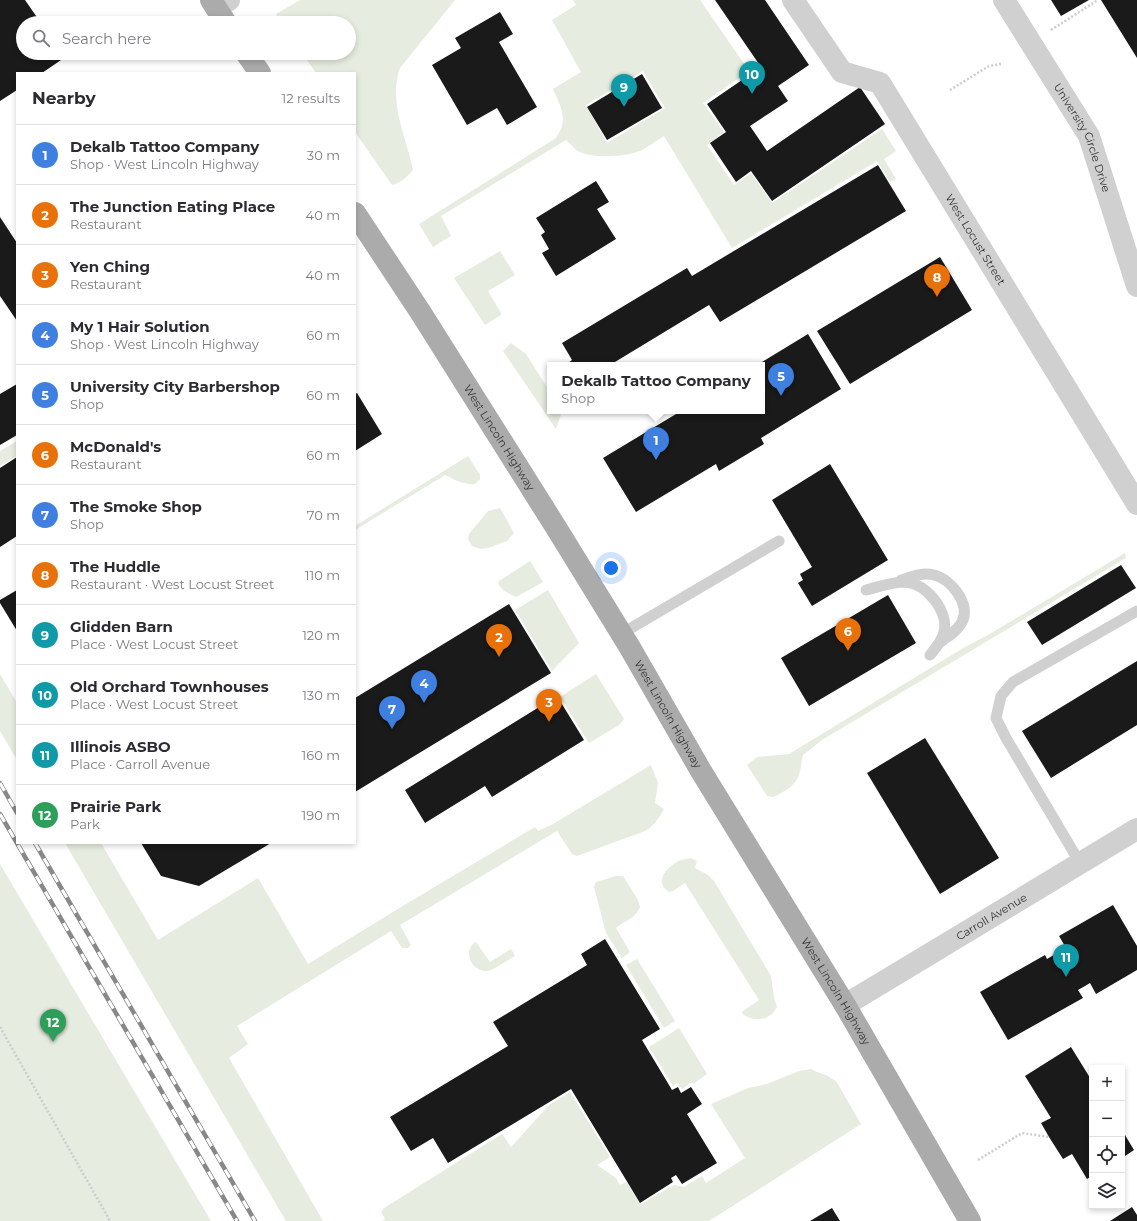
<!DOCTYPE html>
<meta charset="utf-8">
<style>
body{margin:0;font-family:Montserrat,sans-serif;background:#f2f2f3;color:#2b2b33}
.controls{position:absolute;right:12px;bottom:12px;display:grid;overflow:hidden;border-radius:0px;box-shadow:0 2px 6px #0003}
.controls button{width:36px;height:36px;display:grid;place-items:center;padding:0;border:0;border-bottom:1px solid #e1e1e2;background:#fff;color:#2b2b33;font:20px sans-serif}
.you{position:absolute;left:611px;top:568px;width:14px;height:14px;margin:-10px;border:3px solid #fff;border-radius:50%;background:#1a73e8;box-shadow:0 0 0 6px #1a73e833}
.badge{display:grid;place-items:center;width:26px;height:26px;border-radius:50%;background:#e63946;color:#fff;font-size:13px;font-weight:700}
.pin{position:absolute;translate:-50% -33px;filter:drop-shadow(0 1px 2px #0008)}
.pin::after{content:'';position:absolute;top:21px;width:14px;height:12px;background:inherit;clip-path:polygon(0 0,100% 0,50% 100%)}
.popup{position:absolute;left:547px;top:362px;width:218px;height:52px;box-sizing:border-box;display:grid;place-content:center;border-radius:0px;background:#fff;filter:drop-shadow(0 1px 3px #0005);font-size:13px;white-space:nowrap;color:#7c7c81}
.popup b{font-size:15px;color:#2b2b33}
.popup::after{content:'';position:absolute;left:50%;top:100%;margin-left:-8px;border:8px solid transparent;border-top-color:#fff}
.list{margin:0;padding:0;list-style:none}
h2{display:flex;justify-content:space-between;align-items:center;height:52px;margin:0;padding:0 16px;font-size:17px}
h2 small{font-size:13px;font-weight:400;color:#7c7c81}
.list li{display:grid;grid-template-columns:26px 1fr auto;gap:12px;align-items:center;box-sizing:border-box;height:60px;padding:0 16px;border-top:1px solid #e1e1e2}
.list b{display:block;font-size:15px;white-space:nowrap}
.list p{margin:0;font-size:13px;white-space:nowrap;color:#7c7c81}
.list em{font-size:13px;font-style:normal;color:#7c7c81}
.icon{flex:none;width:22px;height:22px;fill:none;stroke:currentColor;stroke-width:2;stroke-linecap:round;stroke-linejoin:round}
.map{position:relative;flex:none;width:1137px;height:1221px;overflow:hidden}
.search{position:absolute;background:#fff;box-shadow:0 2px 6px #0003;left:16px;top:16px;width:340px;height:44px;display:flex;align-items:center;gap:10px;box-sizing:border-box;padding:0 14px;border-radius:22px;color:#7c7c81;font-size:15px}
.panel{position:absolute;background:#fff;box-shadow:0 2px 6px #0003;left:16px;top:72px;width:340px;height:772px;border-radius:0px}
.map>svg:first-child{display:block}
</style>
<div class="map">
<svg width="1137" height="1221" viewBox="0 0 1137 1221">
<rect width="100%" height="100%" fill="#fff"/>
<!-- green -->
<g fill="#e6ecdf" fill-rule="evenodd">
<path d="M300,0H455L400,68C388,103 406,135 413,170C407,177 401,183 392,185L355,132V73H316L302,53H349V23H282L276,14Z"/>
<path d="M573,0H700L749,71L703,103L724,132L707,145L734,185L751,173L772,203L882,129L896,151L884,159L896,179L890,182L877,161L732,248L664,136C657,140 651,145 644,149C630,157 595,159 580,152C575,150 571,144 566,140L441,216L451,236L433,247L419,224L556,138C569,119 561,108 553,89L581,72L552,20L576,5ZM643,71L665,108L607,143L586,105Z"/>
<polygon points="500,251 515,275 488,291 501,313 501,315 485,325 454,278"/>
<polygon points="511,343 526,354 550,392 550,411 559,411 561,415 556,429 503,351"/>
<polygon points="17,441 17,456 0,466 0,451"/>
<path d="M468,456L480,475V479L475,484C463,485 456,480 445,475L355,530V526Z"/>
<polygon points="500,508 514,533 507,541 488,548 480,549 472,546 468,539 469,534 488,511"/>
<path d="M1125,553L1126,558L822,740L803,755C801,762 801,771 798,777C794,787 782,793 773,797L767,796L747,765L757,757L789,754L965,647L988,635Z"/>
<polygon points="530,561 543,582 516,597 504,591 498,584 499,581"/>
<polygon points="548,590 579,643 552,671 515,610"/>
<polygon points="0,674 17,703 17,760 0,731"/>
<polygon points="596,674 624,719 619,725 589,743 560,697"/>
<path d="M651,765L658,783L655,803L664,809C659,818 654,826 645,831L577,856L572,854L557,831L400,925L411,945L408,948H402L391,931L237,1026L248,1044L229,1058L323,1221H286L65,843H101L158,940L258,878L308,964L406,904L535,827L538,831L553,824Z"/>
<path d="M691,858L697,861L695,868L708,875L714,881L771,976L774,997L777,1007C775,1010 773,1014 769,1016C762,1021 748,1020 742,1013L743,1011L759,1000L685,883L673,891L669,892C652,881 669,865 681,860C684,859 688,859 691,858Z"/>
<polygon points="0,864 211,1221 0,1221"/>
<path d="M616,876H623L638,900L640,907C636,918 624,921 616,928L630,952L622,958L606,933L594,887L596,882Z"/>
<path d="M476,942L490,962L511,949L515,956C508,960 495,969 488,971C472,973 461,950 476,942Z"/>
<polygon points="637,959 675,1021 664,1028 626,965"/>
<polygon points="679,1028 707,1074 693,1084 692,1082 682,1089 677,1083 673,1086 649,1047"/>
<polygon points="811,1069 817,1072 826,1075 836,1081 861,1124 709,1221 382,1221 385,1219 381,1212 384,1208 502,1134 511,1147 549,1105 570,1092 610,1157 597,1165 616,1178 620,1185 626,1182 641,1204 674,1185 684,1187 702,1176 706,1183 745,1158 711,1104 748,1088 767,1084 799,1071"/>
</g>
<!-- building -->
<g fill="#1a1a1a">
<polygon points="0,0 25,0 41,23 23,23 23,53 61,53 64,58 42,73 17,73 17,90 0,101"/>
<polygon points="715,0 765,0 809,65 778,86 788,101 750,126 767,151 860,87 885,124 772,201 751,171 736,182 710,143 726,132 707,104 761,67"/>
<polygon points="1051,0 1089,0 1061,16"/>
<polygon points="1101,0 1137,0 1137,58"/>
<polygon points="500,12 513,34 499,42 537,107 507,125 497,108 467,125 432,65 461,48 455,38"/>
<polygon points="642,74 662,108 607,140 587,107"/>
<polygon points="878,165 906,211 720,322 709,305 610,365 569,365 568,363 572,360 562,343 687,268 692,276"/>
<polygon points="596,181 609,202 597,209 616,239 556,276 542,253 549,249 541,235 545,232 536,218"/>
<polygon points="0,217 17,243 17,321 0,296"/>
<polygon points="940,257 972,310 850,384 817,331"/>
<polygon points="808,334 841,389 761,438 764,444 719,471 716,464 636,512 603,458 681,411 762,411 762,365 757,365"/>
<polygon points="17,384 17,435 0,445 0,394"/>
<polygon points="357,393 382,434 355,451 355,394"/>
<polygon points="17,457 17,536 0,547 0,468"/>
<polygon points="830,464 888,560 812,606 798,583 803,580 800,574 812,567 772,500"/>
<polygon points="1121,565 1136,588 1042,645 1027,622"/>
<polygon points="17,590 17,631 0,603 0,600"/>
<polygon points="888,595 916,643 809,706 781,658"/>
<polygon points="509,604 551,673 355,792 355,698"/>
<polygon points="1137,661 1137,725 1051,778 1022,731"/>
<polygon points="557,696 584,740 492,797 485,786 425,823 405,790"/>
<polygon points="925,738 999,858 940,894 867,773"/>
<polygon points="141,843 271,843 199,886 161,876"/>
<polygon points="1113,905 1137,946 1137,970 1096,994 1090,983 1085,986 1078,990 1083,998 1008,1040 980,992 1045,955 1047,959 1057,953 1060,958 1069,953 1059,936"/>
<polygon points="605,939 660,1029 642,1040 672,1090 678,1087 681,1093 691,1087 702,1104 687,1114 717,1163 682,1184 676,1175 671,1178 673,1182 640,1203 571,1089 448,1163 433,1138 411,1151 390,1117 508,1046 493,1022 587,965 581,954"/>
<polygon points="1071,1047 1092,1081 1092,1176 1087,1179 1072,1154 1063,1159 1049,1137 1041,1123 1051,1118 1025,1076"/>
<polygon points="1122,1130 1134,1150 1122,1158"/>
<polygon points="1132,1207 1137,1215 1137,1221 1110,1221"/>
<polygon points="832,1208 840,1221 810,1221"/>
</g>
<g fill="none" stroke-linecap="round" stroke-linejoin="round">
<!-- path -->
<g stroke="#cdcdcd" stroke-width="2.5" stroke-dasharray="2 2" stroke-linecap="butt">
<polyline points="1051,30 1098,0"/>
<polyline points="950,90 989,66 1001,64"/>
<polyline points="0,1027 110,1221"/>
<polyline points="978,1160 1022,1133 1049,1137"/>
</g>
<!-- lane -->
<g stroke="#d0d0d0" stroke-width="11">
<path d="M901,580C911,577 922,572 934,575C951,579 971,604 962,622C957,631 950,635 942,641"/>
<path d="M866,590C878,587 892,582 905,582C926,583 949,611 944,632C942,641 936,648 930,655"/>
<polyline points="621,634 779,541"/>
<polyline points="1080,863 1006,738 996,718 1001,696 1013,682 1137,611"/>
</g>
<!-- street -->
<g stroke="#d0d0d0" stroke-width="22">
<path id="s1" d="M793,0L842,72L880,83L1137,504"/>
<path id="s2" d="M1004,0L1089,136L1137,286"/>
<polyline points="216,8 229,0"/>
<path id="s3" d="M845,1005L1137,829"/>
</g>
<!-- primary -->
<g stroke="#ababab" stroke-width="22">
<polyline points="211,0 226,23"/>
<polyline points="246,53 260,73"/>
<path id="s4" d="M355,213L421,313L557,529L629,646L701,771L845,1005L970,1221"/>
</g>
<defs>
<g id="rail">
<polyline points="0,783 17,813"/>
<polyline points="0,814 237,1221"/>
<polyline points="35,843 255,1221"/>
</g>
</defs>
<!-- rail casing -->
<use href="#rail" stroke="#888" stroke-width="4.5"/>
<!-- rail -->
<use href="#rail" stroke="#fff" stroke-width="3" stroke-dasharray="9" stroke-linecap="butt"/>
</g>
<g text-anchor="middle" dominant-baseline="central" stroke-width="4" stroke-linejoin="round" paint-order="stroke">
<!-- street labels -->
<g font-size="11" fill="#333" stroke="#fff">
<text stroke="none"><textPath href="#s2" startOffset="159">University Circle Drive</textPath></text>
<text stroke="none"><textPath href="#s1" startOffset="310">West Locust Street</textPath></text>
<text stroke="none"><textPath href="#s4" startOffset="267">West Lincoln Highway</textPath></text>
<text stroke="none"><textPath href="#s4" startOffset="591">West Lincoln Highway</textPath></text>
<text stroke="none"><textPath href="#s3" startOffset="171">Carroll Avenue</textPath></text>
<text stroke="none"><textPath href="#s4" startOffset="915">West Lincoln Highway</textPath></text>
</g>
</g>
</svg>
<div class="controls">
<button>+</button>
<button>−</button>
<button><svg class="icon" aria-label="locate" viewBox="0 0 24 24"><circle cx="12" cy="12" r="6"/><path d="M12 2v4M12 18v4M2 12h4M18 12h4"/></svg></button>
<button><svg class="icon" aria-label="layers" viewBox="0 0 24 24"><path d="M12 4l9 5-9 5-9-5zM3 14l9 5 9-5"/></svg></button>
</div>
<div class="you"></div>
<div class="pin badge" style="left:656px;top:460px;background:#3f7fe0">1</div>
<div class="popup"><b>Dekalb Tattoo Company</b>Shop</div>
<div class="pin badge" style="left:499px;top:657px;background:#e8710a">2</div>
<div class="pin badge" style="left:549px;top:722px;background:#e8710a">3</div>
<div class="pin badge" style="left:424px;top:703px;background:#3f7fe0">4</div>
<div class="pin badge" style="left:781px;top:396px;background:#3f7fe0">5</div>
<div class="pin badge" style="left:848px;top:651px;background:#e8710a">6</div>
<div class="pin badge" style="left:392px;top:729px;background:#3f7fe0">7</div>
<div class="pin badge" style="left:937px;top:297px;background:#e8710a">8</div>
<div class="pin badge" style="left:624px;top:107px;background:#0f9aa8">9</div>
<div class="pin badge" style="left:752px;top:94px;background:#0f9aa8">10</div>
<div class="pin badge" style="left:1066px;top:977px;background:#0f9aa8">11</div>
<div class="pin badge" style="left:53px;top:1042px;background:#2e9e5b">12</div>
<div class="search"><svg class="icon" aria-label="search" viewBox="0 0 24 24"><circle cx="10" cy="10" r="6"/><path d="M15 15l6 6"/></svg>Search here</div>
<section class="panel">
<h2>Nearby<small>12 results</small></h2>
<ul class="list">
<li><span class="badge" style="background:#3f7fe0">1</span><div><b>Dekalb Tattoo Company</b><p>Shop · West Lincoln Highway</p></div><em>30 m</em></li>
<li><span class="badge" style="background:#e8710a">2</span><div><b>The Junction Eating Place</b><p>Restaurant</p></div><em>40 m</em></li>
<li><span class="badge" style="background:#e8710a">3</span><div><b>Yen Ching</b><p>Restaurant</p></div><em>40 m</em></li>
<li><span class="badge" style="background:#3f7fe0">4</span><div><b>My 1 Hair Solution</b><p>Shop · West Lincoln Highway</p></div><em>60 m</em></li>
<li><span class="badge" style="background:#3f7fe0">5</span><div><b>University City Barbershop</b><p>Shop</p></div><em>60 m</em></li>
<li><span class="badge" style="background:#e8710a">6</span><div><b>McDonald's</b><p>Restaurant</p></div><em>60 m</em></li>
<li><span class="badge" style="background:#3f7fe0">7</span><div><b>The Smoke Shop</b><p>Shop</p></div><em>70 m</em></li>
<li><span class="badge" style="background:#e8710a">8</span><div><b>The Huddle</b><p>Restaurant · West Locust Street</p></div><em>110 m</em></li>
<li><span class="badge" style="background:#0f9aa8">9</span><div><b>Glidden Barn</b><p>Place · West Locust Street</p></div><em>120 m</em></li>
<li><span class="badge" style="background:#0f9aa8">10</span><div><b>Old Orchard Townhouses</b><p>Place · West Locust Street</p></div><em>130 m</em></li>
<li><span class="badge" style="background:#0f9aa8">11</span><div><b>Illinois ASBO</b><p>Place · Carroll Avenue</p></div><em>160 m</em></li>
<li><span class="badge" style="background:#2e9e5b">12</span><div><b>Prairie Park</b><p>Park</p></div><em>190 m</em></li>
</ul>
</section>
</div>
